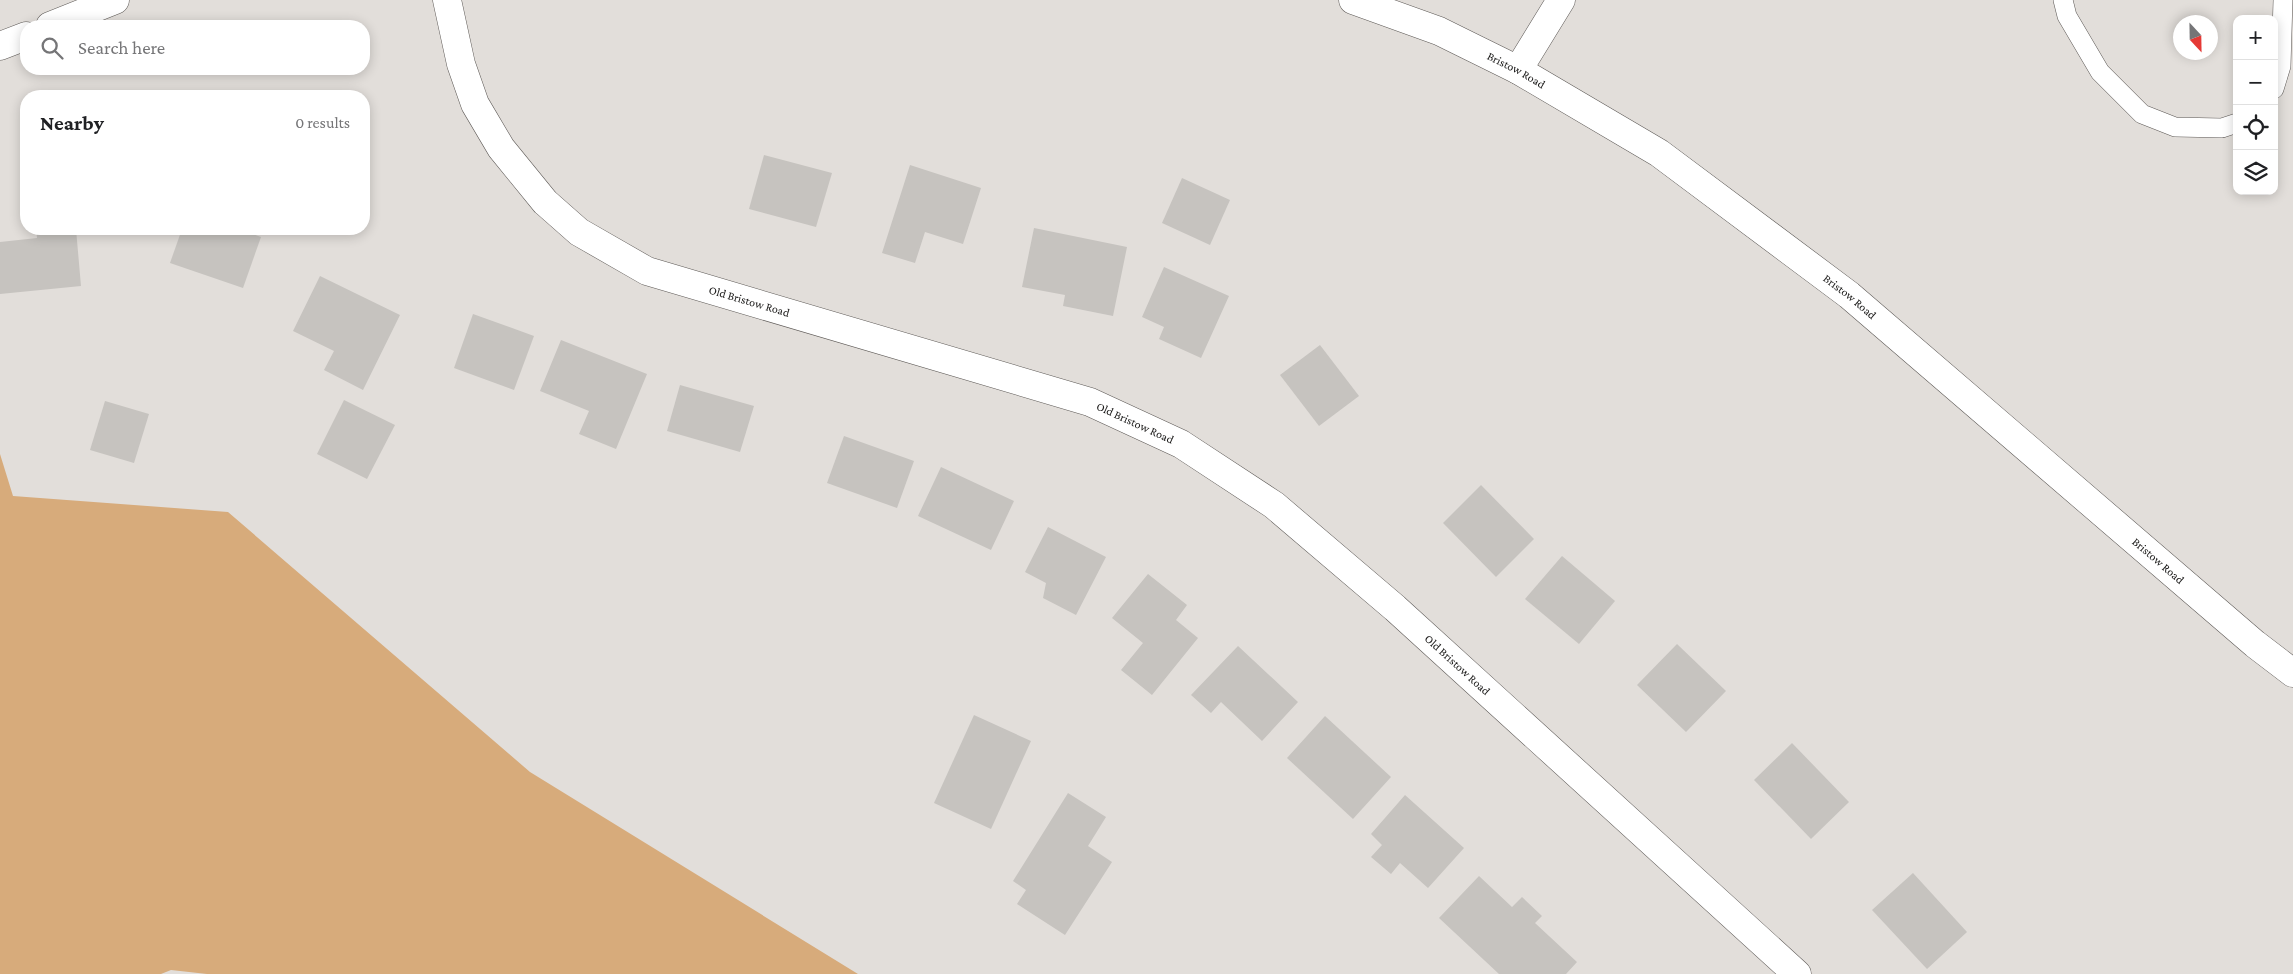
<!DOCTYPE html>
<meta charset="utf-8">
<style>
body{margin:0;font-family:"Crimson Pro",serif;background:#f6f6f6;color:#202124}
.controls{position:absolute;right:15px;top:15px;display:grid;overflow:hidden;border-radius:10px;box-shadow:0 2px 12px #0003}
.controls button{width:45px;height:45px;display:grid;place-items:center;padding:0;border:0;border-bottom:1px solid #e0e0e0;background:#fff;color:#202124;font:25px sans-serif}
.compass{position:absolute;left:2173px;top:15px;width:45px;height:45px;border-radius:50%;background:#fff;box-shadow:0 2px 12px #0003;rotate:158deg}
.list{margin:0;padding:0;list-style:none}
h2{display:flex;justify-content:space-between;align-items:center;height:65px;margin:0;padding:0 20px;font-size:21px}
h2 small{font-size:16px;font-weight:400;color:#757577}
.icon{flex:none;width:28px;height:28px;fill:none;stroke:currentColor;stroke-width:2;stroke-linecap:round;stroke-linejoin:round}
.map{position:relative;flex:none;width:2293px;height:974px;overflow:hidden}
.search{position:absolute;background:#fff;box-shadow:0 2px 12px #0003;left:20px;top:20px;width:350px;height:55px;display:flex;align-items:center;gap:12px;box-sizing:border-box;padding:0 18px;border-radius:20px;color:#757577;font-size:19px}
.panel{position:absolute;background:#fff;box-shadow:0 2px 12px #0003;left:20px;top:90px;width:350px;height:145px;border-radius:20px}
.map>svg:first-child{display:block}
</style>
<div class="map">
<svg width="2293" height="974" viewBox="0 0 2293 974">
<rect width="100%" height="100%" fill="#e2deda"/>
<!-- green -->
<polygon fill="#d7ab7b" points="0,454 13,496 228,512 530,772 858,974 207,974 171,970 161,974 0,974"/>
<!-- building -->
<g fill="#c6c3bf">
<polygon points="764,155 832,173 816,227 749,209"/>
<polygon points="910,165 981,188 963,244 925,232 915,263 882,253"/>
<polygon points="1182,178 1230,200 1210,245 1162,223"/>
<polygon points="1034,228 1127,247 1113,316 1063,306 1065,295 1022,287"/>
<polygon points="36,229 76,229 81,286 0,294 0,242 37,238"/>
<polygon points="182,229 238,229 261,237 243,288 170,263"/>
<polygon points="1164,267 1229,296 1201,358 1159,339 1164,327 1142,317"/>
<polygon points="320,276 400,315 363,390 324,370 334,351 293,331"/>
<polygon points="473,314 534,336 514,390 454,368"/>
<polygon points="561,340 647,374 616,449 579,434 589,411 540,391"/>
<polygon points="1320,345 1359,396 1319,426 1280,375"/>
<polygon points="680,385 754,406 740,452 667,431"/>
<polygon points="344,400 395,425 367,479 317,454"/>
<polygon points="105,401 149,414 134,463 90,450"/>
<polygon points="844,436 914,461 897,508 827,483"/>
<polygon points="941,467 1014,501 991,550 918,516"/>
<polygon points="1481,485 1534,539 1496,577 1443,523"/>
<polygon points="1048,527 1106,557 1076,615 1043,598 1046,583 1025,572"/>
<polygon points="1562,556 1615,601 1579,644 1525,599"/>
<polygon points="1148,574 1187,605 1176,620 1198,638 1152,695 1121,670 1143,643 1112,618"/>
<polygon points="1677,644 1726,691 1686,732 1637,685"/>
<polygon points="1238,646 1298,702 1262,741 1221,702 1211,713 1191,695"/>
<polygon points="974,715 1031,741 991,829 934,803"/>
<polygon points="1325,716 1391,777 1353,819 1287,758"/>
<polygon points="1792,743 1849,802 1811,839 1754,780"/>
<polygon points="1068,793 1106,817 1088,846 1112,862 1065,935 1017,904 1026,890 1013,881"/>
<polygon points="1405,795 1464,848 1428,888 1400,863 1391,874 1371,857 1382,845 1371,834"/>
<polygon points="1913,873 1967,932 1927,969 1872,910"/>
<polygon points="1479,876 1512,907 1522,897 1542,916 1535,923 1577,962 1566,974 1499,974 1439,918"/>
</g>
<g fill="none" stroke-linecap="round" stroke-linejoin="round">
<defs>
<g id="lane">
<polyline points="2063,0 2067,16 2100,72 2142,114 2175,127 2222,128 2237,123"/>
<polyline points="2274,89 2281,66 2283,0"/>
</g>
<g id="street">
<path id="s1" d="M447,0L461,64L475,104L501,148L545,202L579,232L647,271L1090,402L1181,444L1274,505L1395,608L1797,974"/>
</g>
<g id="secondary">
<path id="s2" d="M1353,0L1439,31L1518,70L1659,153L1849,295L2255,644L2293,673"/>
<polyline points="50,26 115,0"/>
<polyline points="0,46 26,36"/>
<polyline points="1518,70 1561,0"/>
</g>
</defs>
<!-- lane casing -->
<use href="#lane" stroke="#5d5956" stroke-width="20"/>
<!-- street casing -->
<use href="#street" stroke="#5d5956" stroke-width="29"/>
<!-- secondary casing -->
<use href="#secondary" stroke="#5d5956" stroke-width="29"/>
<!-- lane -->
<use href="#lane" stroke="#fff" stroke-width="19"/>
<!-- street -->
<use href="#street" stroke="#fff" stroke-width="28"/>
<!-- secondary -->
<use href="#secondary" stroke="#fff" stroke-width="28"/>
</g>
<g text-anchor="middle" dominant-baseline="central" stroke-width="4" stroke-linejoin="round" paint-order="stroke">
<!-- street labels -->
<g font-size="12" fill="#1a1918" stroke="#fff">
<text stroke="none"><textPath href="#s2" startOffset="178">Bristow Road</textPath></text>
<text stroke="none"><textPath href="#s2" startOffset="582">Bristow Road</textPath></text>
<text stroke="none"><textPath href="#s1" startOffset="459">Old Bristow Road</textPath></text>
<text stroke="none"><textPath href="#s1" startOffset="864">Old Bristow Road</textPath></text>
<text stroke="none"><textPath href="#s2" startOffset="988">Bristow Road</textPath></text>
<text stroke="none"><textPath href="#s1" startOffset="1269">Old Bristow Road</textPath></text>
</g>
</g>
</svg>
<div class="controls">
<button>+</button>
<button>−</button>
<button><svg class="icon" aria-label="locate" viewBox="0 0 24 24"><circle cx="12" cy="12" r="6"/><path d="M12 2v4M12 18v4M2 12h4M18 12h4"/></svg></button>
<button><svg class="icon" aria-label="layers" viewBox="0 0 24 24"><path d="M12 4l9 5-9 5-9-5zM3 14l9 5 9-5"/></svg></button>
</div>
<svg class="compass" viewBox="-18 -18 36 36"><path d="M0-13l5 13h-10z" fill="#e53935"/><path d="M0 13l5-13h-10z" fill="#757577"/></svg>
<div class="search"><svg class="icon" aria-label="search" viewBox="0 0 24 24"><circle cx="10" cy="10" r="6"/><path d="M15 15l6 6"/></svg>Search here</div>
<section class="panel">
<h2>Nearby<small>0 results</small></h2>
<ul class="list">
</ul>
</section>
</div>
